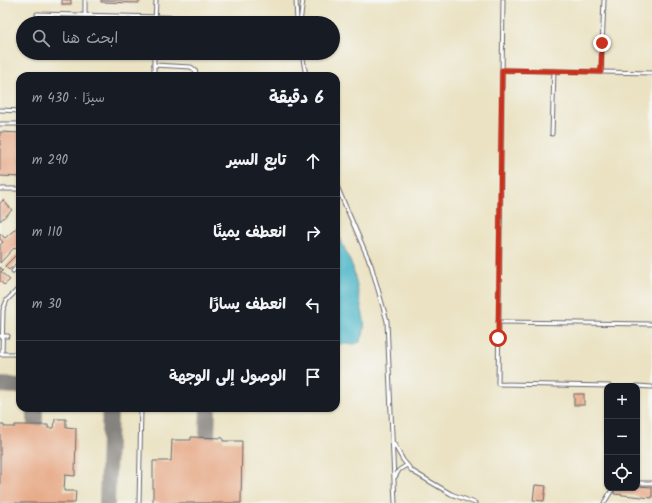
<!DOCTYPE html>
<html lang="ar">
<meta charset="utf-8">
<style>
body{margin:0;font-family:Kalam,"Playpen Sans Arabic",sans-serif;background:#242831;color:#f1f3f6;direction:rtl}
.controls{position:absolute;right:12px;bottom:12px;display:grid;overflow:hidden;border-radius:8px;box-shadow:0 1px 3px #0004}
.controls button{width:36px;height:36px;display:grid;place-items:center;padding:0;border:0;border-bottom:1px solid #363941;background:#171b24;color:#f1f3f6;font:20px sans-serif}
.stop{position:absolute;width:12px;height:12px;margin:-9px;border:3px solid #c8321e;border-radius:50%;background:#fff}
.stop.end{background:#c8321e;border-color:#fff;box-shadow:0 1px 4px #0008}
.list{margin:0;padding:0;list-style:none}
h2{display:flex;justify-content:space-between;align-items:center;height:52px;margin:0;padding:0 16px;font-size:17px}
h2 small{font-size:13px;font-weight:400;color:#9ea1a6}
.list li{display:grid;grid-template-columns:26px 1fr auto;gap:12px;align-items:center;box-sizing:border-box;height:72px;padding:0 16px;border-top:1px solid #363941}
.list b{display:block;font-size:15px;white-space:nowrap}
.list em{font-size:13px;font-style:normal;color:#9ea1a6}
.icon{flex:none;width:22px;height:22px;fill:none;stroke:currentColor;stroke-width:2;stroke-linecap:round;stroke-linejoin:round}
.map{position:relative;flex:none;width:652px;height:503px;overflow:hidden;direction:ltr}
.search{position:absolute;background:#171b24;box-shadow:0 1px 3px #0004;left:16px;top:16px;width:324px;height:44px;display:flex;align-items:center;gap:10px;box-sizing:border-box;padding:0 14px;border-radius:22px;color:#9ea1a6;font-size:15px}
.panel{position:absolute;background:#171b24;box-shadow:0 1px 3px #0004;left:16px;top:72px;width:324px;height:340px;border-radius:12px;direction:rtl}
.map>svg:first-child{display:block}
</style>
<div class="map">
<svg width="652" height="503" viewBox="0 0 652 503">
<rect width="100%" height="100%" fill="#f6f6f2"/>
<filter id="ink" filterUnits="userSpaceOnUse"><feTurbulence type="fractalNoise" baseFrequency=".025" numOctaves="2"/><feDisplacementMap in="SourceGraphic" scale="8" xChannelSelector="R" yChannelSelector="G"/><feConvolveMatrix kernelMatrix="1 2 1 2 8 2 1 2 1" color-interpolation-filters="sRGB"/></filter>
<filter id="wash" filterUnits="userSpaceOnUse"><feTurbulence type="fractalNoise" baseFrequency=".012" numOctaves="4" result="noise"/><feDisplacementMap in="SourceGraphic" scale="16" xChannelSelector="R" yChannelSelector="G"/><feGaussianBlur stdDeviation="0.9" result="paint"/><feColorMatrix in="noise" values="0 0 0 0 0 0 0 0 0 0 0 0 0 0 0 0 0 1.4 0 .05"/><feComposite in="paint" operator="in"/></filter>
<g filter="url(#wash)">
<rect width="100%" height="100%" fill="#eae2c2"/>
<!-- water -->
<path fill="#4bb6c8" stroke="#366c82" d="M336,229L353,268L364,320C365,328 364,334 360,342L355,344H336Z"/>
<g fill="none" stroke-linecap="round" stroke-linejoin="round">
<!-- taxiway -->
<g stroke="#86827e" stroke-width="16">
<polyline points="0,385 20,386"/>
<polyline points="35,423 35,408"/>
<polyline points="207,437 208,408"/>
<polyline points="107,503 110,408"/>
</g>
</g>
<g id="blocks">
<!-- building -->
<g fill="#e7ab89">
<rect x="62" y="0" width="9" height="4"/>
<polygon points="101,0 139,0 139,3 101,2"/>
<polygon points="0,132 20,133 20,177 0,176"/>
<polygon points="3,200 12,210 0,221 0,203"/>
<polygon points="20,225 20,245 15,249 14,248 0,263 0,245 3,242 0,239 0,233 5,238"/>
<polygon points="20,251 20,259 9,270 5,266"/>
<polygon points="0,267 3,270 1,272 10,280 4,285 0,281"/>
<rect x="574" y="394" width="10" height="11"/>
<polygon points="55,419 66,419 66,427 76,428 75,476 65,475 64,491 76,491 75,503 0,503 0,425 4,425 4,427 15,427 15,425 48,425 48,428 54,428"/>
<polygon points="191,437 223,438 223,441 242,441 241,503 153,503 153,461 171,461 172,440 191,440"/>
<polygon points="535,485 546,486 544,501 533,500"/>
<polygon points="637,486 652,487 652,498 614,494 615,488 637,488"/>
</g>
</g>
</g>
<g filter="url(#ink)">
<use href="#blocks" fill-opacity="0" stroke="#68656a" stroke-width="1"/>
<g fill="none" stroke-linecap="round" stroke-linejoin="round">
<defs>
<g id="lane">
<polyline points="296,0 297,23"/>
<polyline points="503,0 498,384 610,386"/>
<polyline points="37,14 199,18"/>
<polyline points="85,15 85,0"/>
<polyline points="155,23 156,0"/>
<polyline points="300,23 303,0"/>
<polyline points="302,53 306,76"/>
<polyline points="154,65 191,67 195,70 197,76"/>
<polyline points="502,70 652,73"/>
<polyline points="601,72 604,0"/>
<polyline points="154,76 154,53"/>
<polyline points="0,110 20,111"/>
<polyline points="0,124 20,124"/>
<polyline points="552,134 554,71"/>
<polyline points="336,184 371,265 387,321 395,503"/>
<polyline points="0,189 20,189"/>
<polyline points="13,271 20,264"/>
<polyline points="498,322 652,324"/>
<polyline points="0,336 8,336"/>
<polyline points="0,354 20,354"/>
<polyline points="2,354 3,310 7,300 20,287"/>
<polyline points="637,386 652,387"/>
<polyline points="394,444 403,460 412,471 451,494 475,503"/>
<polyline points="395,477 399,470 407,465"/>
<polyline points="637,483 652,483"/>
<polyline points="139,503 141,408"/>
<polyline points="604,503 613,488"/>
</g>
</defs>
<!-- lane casing -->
<use href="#lane" stroke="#68656a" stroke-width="5"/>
<!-- lane -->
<use href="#lane" stroke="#fff" stroke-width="3"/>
</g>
</g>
<g fill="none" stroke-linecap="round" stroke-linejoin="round" filter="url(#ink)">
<!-- route -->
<polyline stroke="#c8321e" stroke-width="5" points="498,338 502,70 601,72 602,43"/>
</g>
</svg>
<div class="controls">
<button>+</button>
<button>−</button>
<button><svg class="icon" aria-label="locate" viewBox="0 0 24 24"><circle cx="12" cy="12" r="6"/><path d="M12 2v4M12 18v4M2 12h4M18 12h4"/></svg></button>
</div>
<div class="stop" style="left:498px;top:338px"></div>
<div class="stop end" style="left:602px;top:43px"></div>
<div class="search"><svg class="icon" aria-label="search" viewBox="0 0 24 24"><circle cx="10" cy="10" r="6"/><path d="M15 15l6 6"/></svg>ابحث هنا</div>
<section class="panel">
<h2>6 دقيقة<small>سيرًا · 430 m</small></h2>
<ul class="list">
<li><svg class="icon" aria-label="ahead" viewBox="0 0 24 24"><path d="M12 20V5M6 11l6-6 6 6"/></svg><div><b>تابع السير</b></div><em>290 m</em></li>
<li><svg class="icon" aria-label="right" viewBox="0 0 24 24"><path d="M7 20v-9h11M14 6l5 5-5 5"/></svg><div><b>انعطف يمينًا</b></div><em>110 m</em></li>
<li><svg class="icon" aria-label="left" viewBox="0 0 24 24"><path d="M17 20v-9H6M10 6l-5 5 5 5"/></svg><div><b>انعطف يسارًا</b></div><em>30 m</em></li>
<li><svg class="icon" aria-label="arrive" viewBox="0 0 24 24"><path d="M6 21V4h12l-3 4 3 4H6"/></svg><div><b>الوصول إلى الوجهة</b></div></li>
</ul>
</section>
</div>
